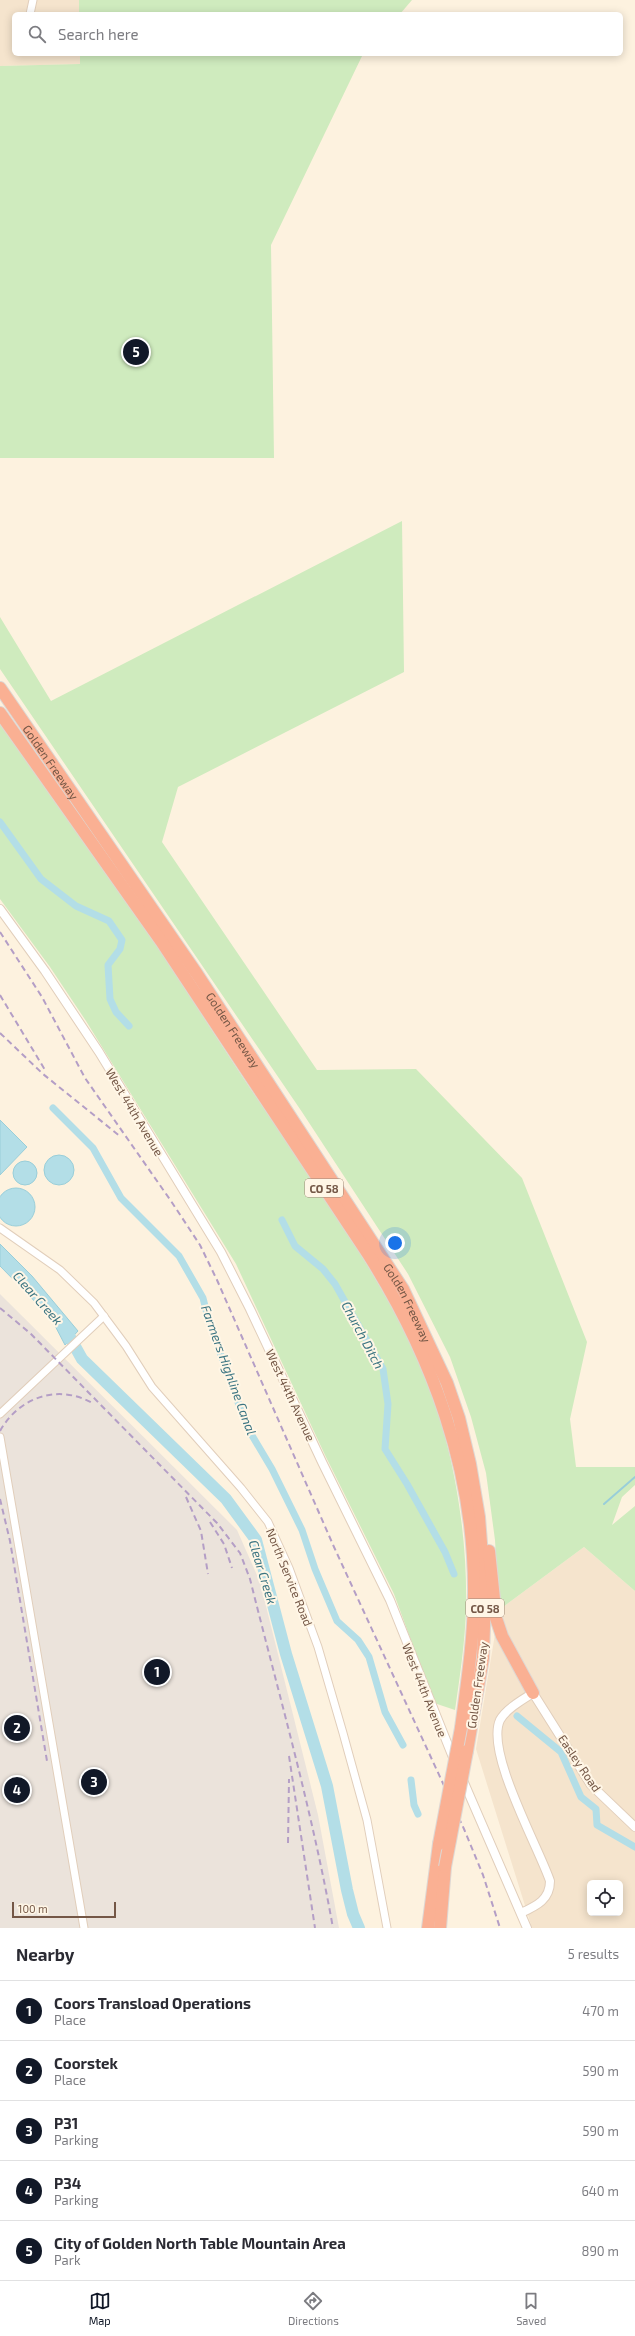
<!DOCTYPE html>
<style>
body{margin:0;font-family:"Exo 2",sans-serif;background:#f2f2f3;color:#2b2b33}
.controls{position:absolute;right:12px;bottom:12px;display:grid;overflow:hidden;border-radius:6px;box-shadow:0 2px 10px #0003}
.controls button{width:36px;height:36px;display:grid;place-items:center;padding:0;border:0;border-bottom:1px solid #e1e1e2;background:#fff;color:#2b2b33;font:20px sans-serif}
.scale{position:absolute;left:12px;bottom:10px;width:104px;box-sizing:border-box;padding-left:4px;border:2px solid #745746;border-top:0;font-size:11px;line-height:14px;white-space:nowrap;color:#745746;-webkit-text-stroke:3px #fff6e6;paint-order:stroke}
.you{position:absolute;left:395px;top:1243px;width:14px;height:14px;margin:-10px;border:3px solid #fff;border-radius:50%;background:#1a73e8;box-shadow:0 0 0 6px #1a73e833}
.badge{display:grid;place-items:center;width:26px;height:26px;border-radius:50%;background:#111827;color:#fff;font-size:13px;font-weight:700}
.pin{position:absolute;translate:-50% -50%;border:2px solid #fff;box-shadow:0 1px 4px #0006}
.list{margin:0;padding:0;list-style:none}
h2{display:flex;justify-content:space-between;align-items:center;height:52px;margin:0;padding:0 16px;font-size:17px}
h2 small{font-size:13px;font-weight:400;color:#7c7c81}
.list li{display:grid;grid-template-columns:26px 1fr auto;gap:12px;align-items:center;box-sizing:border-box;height:60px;padding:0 16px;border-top:1px solid #e1e1e2}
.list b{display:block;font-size:15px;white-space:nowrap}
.list p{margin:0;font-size:13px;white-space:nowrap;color:#7c7c81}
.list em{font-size:13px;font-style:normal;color:#7c7c81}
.icon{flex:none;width:22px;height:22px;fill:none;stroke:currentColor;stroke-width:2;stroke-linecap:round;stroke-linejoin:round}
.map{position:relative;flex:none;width:635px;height:1928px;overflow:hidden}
.search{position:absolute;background:#fff;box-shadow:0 2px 10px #0003;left:12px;right:12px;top:12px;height:44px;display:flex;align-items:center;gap:10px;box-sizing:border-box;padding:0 14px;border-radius:6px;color:#7c7c81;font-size:15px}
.sheet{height:352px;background:#fff}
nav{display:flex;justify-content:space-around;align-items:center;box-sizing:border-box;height:56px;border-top:1px solid #e1e1e2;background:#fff;font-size:11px;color:#7c7c81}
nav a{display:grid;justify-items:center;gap:2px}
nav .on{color:#111827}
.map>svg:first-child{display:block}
</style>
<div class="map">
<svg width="635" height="1928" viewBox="0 0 635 1928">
<rect width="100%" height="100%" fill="#fdf2df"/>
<!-- residential -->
<g fill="#f5e4cd" fill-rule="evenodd">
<polygon points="0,0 79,0 79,14 14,14 14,54 80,54 80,64 0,66"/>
<path d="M584,1547L635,1591V1928H532L476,1749L499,1610ZM590,1883H620V1913H590Z"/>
</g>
<!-- industrial -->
<polygon fill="#ebe3db" points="0,1294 237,1530 260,1582 318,1815 339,1928 0,1928"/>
<!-- green -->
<g fill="#cfebbe">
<polygon points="79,0 412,0 400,14 79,14"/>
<polygon points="80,54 363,54 271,245 274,458 0,458 0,66 80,64"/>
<polygon points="402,521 404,672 178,787 162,842 317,1070 416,1069 522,1178 587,1342 570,1419 576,1467 635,1467 635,1485 622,1497 612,1525 635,1506 635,1591 584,1547 499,1610 495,1540 486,1473 471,1417 450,1357 408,1274 302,1112 0,669 0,617 51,701"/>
<path d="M0,716C40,773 81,830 119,888C160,949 199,1011 240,1073C300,1163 366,1252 414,1350C450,1426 468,1525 466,1609C465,1642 460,1676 455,1710L434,1703L394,1594L325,1455L236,1264L86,1021L50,967L0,899Z"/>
</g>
<!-- water -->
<g fill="#b3dee7" stroke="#99ced9">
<polygon points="0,1120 27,1147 0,1175"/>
<circle cx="59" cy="1170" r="15"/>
<circle cx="25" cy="1173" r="12"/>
<circle cx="16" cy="1207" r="19"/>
<polygon points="0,1244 32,1276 78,1331 65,1345 51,1318 0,1266"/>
</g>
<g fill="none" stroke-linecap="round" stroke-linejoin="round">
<!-- stream -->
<polyline stroke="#99ced9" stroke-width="2" points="604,1504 635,1477"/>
<!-- canal -->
<g stroke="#b3dee7" stroke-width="7">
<polyline points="0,822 41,879 76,906 109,921 122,940 120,949 108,965 110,999 116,1012 129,1026"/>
<polyline points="53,1108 93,1148 121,1198 179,1256 203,1298 209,1322 247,1427 272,1469 302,1530 315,1569 337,1621 358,1640 369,1657 385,1712 403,1745"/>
<polyline points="282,1220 295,1246 323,1269 335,1284 383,1369 388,1404 385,1449 407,1484 445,1552 454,1574"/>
<polyline points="517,1716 561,1752 581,1797 596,1809 597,1825 635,1847"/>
<polyline points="411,1780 414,1805 418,1814"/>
</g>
<!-- river -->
<polyline stroke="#b3dee7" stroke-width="12" points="63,1325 82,1359 226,1499 256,1540 286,1654 327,1786 347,1890 353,1914 359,1928"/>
<defs>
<g id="minor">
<polyline points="30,14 33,0"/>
<polyline points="0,1228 60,1270 94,1303 126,1346 152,1387 241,1488 268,1522 289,1568 318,1647 343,1733 367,1820 387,1928"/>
<polyline points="0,1414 104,1316"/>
<polyline points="0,1437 84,1928"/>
</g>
<g id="tertiary">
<polyline points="0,909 45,971 99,1052 221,1252 250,1309 322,1462 390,1600 454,1760"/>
<polyline points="462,1778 527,1928"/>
<path d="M521,1913C536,1906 550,1900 550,1881C539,1848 485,1752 500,1720C506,1709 522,1700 533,1693L591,1785L635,1827"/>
</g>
<g id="motorway">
<path id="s1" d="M0,688L197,974L403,1289L447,1383L459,1418L470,1464L479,1517L485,1595L483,1658L467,1751"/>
<path d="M0,713L161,941L368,1254C432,1355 475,1471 474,1593C474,1638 467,1683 461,1728"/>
<polyline points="489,1551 496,1618 502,1636 533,1693"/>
<polyline points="428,1928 439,1844"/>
<polyline points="440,1928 445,1867"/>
</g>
</defs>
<!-- minor casing -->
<use href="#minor" stroke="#e1cebb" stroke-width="9"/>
<!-- tertiary casing -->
<use href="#tertiary" stroke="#e1cebb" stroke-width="10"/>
<!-- motorway casing -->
<use href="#motorway" stroke="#ded7d3" stroke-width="14"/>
<!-- minor -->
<use href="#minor" stroke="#fff" stroke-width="7"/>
<!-- tertiary -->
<use href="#tertiary" stroke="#fff" stroke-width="8"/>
<!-- motorway -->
<use href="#motorway" stroke="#fab093" stroke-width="12"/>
<!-- rail -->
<g stroke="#b49ec6" stroke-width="2" stroke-dasharray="6 4" stroke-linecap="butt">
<polyline points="0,932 42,997 85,1078 171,1201 200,1245 217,1280 334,1547 464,1829 483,1875 500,1928"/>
<polyline points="0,995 45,1070"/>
<polyline points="0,1033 43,1074 121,1137"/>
<path d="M0,1308L31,1334L217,1523L240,1553L250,1579C279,1695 312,1810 333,1928"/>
<path d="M0,1431C19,1397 59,1383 94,1404"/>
<polyline points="186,1497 201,1531 208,1574"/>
<polyline points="0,1499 10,1541 47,1761"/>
<polyline points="210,1522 224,1544 232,1568"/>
<polyline points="289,1756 315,1928"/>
<polyline points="288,1843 289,1779"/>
</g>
<defs>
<g id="motorway-bridge">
<polyline points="439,1844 461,1728"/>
<polyline points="445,1867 467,1751"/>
</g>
</defs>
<!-- motorway-bridge casing -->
<use href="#motorway-bridge" stroke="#ded7d3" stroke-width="14" stroke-linecap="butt"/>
<!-- motorway-bridge -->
<use href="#motorway-bridge" stroke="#fab093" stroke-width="12"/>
</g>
<g text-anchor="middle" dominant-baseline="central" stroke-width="4" stroke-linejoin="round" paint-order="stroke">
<!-- shield labels -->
<g fill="#fff6e6" stroke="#9e8776" stroke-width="1">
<rect x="305" y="1179" width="38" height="18" rx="3"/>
<rect x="466" y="1599" width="38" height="18" rx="3"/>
</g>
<g font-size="11" font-weight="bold" fill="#745746">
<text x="324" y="1188">CO 58</text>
<text x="485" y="1608">CO 58</text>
</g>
<!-- street labels -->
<g font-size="12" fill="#745746" stroke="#fff6e6">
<text stroke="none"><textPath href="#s1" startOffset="90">Golden Freeway</textPath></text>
<text stroke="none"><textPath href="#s1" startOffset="414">Golden Freeway</textPath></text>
<text transform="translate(135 1112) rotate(59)">West 44th Avenue</text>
<text stroke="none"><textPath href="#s1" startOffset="738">Golden Freeway</textPath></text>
<text transform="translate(291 1395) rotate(65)">West 44th Avenue</text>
<text transform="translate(290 1577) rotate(68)">North Service Road</text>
<text transform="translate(477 1685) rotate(-82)">Golden Freeway</text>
<text transform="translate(425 1690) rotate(68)">West 44th Avenue</text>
<text transform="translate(580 1763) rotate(56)">Easley Road</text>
</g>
<!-- water labels -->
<g font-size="13" font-style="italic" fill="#3c7582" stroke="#fff6e6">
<text transform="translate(38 1298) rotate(48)">Clear Creek</text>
<text transform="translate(363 1335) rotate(62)">Church Ditch</text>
<text transform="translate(229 1370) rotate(70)">Farmers Highline Canal</text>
<text transform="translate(263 1572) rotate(73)">Clear Creek</text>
</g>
</g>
</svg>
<div class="controls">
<button><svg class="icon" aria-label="locate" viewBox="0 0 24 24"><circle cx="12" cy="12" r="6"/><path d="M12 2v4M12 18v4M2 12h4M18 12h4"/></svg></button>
</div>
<div class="scale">100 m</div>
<div class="you"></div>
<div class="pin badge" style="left:157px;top:1672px">1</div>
<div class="pin badge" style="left:17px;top:1728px">2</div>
<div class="pin badge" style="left:94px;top:1782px">3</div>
<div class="pin badge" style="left:17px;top:1790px">4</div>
<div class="pin badge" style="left:136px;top:352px">5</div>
<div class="search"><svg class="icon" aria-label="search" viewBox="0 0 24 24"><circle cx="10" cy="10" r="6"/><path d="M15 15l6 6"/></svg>Search here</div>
</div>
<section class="sheet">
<h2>Nearby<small>5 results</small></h2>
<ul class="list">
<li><span class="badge">1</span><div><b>Coors Transload Operations</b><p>Place</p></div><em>470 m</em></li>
<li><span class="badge">2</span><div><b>Coorstek</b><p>Place</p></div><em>590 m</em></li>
<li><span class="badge">3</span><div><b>P31</b><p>Parking</p></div><em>590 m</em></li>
<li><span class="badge">4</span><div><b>P34</b><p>Parking</p></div><em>640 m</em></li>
<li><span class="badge">5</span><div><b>City of Golden North Table Mountain Area</b><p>Park</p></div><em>890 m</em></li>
</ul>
</section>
<nav>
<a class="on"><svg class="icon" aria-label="map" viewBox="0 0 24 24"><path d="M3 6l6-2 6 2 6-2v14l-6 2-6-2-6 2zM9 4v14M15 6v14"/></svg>Map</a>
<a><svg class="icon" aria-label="directions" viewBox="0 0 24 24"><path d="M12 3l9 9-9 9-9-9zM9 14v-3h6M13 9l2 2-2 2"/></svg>Directions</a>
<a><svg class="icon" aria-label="saved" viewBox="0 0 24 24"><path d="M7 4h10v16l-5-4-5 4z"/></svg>Saved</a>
</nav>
